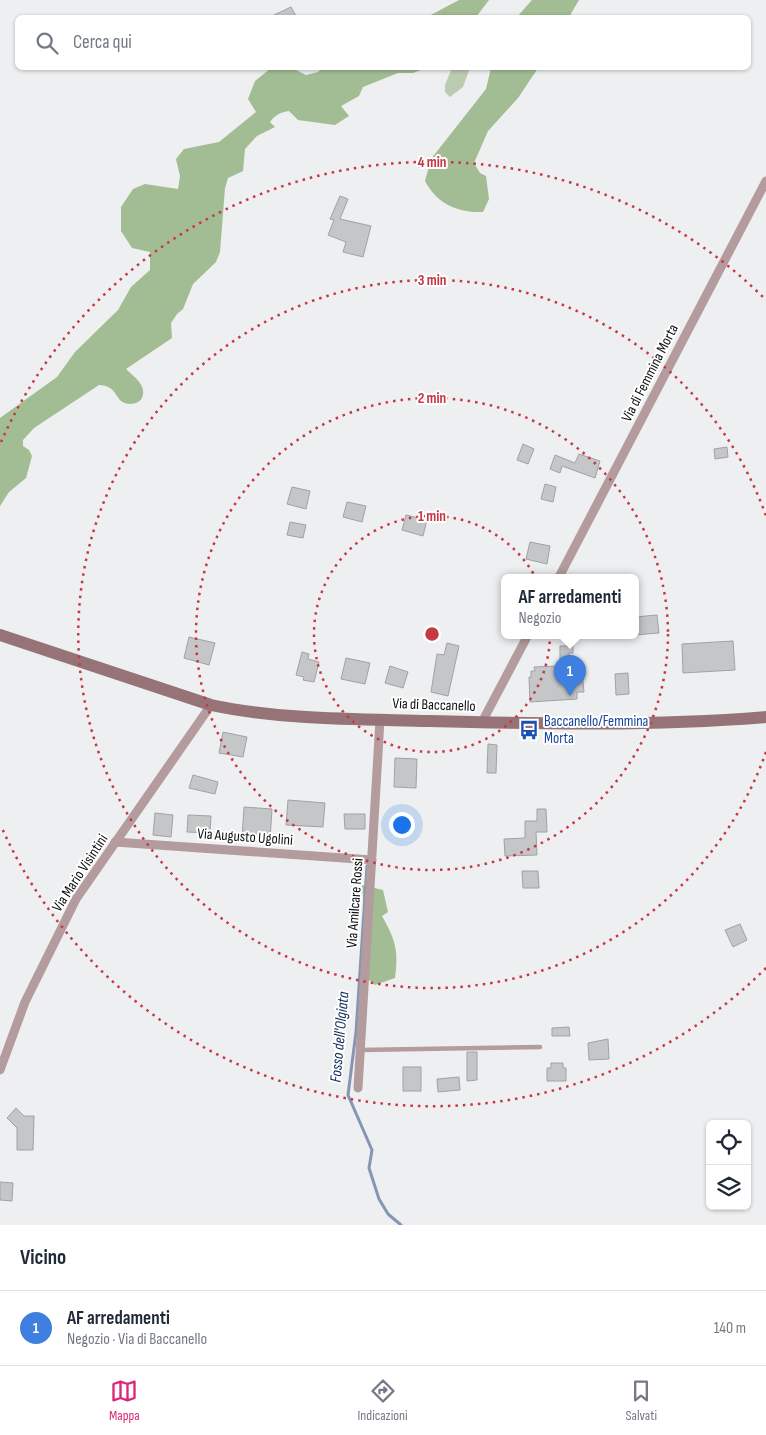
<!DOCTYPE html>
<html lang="it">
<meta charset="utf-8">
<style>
body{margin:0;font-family:"Sofia Sans Condensed",sans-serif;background:#f2f2f3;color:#1f2937}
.controls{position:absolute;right:15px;bottom:15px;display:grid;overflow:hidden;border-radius:8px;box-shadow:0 1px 4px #0004}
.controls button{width:45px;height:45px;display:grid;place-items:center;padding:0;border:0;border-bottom:1px solid #e0e1e3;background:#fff;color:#1f2937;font:25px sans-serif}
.you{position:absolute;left:401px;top:824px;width:18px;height:18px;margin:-12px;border:4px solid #fff;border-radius:50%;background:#1a73e8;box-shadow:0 0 0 8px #1a73e833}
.badge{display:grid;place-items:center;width:32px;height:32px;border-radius:50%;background:#db2777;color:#fff;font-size:16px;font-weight:700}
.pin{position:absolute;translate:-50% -41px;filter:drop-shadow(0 1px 2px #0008)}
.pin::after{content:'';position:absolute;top:26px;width:18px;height:15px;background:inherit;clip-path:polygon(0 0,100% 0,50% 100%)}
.popup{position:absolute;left:501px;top:574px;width:138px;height:65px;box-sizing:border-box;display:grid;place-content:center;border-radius:8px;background:#fff;filter:drop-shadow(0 1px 4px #0005);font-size:16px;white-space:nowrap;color:#747a83}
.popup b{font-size:19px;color:#1f2937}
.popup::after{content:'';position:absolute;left:50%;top:100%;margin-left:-10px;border:10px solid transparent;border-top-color:#fff}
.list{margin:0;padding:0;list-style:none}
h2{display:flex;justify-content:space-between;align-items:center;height:65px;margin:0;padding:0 20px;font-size:21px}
h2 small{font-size:16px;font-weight:400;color:#747a83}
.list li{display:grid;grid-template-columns:32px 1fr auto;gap:15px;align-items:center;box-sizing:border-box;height:75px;padding:0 20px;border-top:1px solid #e0e1e3}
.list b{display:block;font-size:19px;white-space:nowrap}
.list p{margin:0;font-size:16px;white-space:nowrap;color:#747a83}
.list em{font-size:16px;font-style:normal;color:#747a83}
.icon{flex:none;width:28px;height:28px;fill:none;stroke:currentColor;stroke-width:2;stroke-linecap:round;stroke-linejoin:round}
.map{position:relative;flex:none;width:766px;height:1225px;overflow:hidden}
.search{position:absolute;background:#fff;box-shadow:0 1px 4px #0004;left:15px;right:15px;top:15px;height:55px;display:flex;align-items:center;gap:12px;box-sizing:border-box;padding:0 18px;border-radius:8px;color:#747a83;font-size:19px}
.sheet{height:140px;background:#fff}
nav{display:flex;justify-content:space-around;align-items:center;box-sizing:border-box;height:70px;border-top:1px solid #e0e1e3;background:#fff;font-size:14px;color:#747a83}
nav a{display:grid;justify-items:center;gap:2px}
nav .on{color:#db2777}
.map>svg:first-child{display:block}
</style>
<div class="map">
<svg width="766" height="1225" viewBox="0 0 766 1225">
<rect width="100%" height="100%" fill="#eeeff0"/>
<!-- green -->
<polygon fill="#bbcbb2" points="452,68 470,68 463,87 450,97 445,92 445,85"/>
<!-- forest -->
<g fill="#a2bc93">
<polygon points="459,0 489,0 476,17 427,17"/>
<polygon points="532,0 579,0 569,17 517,17"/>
<path d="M271,68H292L306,75L318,72L322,68H426L413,73H398L363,87L359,96L341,106L349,116L335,125L298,120L289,111C281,112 275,115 270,122L275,127L257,136L245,149L243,171L228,178L225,188L220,252L216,262L193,284L183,309L177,314L171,323L172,338L126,369C132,375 145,384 143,394C142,405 128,406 121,401C117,397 115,391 110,388C107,386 103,385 99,385L34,428L23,440V446L29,450L32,456L26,478L9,492L0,506V418L57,377L75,352L118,310L131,287L150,270V252L132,248L121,231V207L133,189L145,184L178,189L180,176L176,159L184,149L219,142L256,112L248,99L255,81Z"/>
<path d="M491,68H538L518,98L488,131L474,163L480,173L486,176L489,199L483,212C458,213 437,204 425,181L431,159L486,89Z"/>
<path d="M362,885L383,890L388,912L382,916C395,939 399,951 395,978L375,985L362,974L360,958L366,934Z"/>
</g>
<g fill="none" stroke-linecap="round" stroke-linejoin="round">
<!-- stream -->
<polyline stroke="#8596b3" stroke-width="3" points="367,866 356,1032 348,1095 372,1150 369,1168 379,1199 388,1214 401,1225"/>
</g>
<!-- building -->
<g fill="#c4c6c7" stroke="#a1a2a3">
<polygon points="291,7 296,16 268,18"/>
<polygon points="340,196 348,199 340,219 371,226 363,257 343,252 346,242 328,235 334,220 330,219"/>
<polygon points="523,444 534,449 528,464 517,460"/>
<polygon points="727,447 728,457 715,459 714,449"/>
<polygon points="579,454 600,461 595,478 562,466 560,473 550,469 555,455 575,463"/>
<polygon points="545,484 556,487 553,502 541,499"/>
<polygon points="292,487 310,491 306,509 287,504"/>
<polygon points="347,502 366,506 362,522 343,517"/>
<polygon points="406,515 427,520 423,536 402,530"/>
<polygon points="290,522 306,525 303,538 287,535"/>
<polygon points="530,542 550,546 547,564 526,559"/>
<polygon points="657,615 659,633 635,635 635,617"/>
<polygon points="189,637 215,643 209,665 184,658"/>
<polygon points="733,641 735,670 683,673 682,644"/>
<polygon points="447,643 459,646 448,696 431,692 437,654 444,655"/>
<polygon points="560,646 573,646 573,653 569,653 570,669 582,671 584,692 577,692 577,699 530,702 529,677 531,677 531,671 535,671 534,667 560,666"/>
<polygon points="302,652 309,654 308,659 319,662 314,682 303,680 304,677 296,675"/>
<polygon points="346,658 370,663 365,684 341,679"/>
<polygon points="390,666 408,672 403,688 385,683"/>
<polygon points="628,673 629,694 616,695 615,674"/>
<polygon points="223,732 247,737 243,757 219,753"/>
<polygon points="488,744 497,745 496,773 487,773"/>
<polygon points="395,758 417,759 416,788 394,787"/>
<polygon points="193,775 218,782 215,794 189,788"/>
<polygon points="288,800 325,803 323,827 286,825"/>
<polygon points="244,807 272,809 270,840 242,838"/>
<polygon points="537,809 546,809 547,832 536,832 537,855 505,856 504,839 525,838 525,821 537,821"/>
<polygon points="155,813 173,815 171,837 153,835"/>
<polygon points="344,814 365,814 365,829 345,829"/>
<polygon points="188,815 211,816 210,833 187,832"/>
<polygon points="522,871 538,871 539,888 523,888"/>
<polygon points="740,924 747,940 733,947 725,930"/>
<polygon points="569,1027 570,1036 552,1036 552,1028"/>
<polygon points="608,1039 609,1059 589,1060 588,1043"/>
<polygon points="467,1052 477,1052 477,1080 467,1081"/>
<polygon points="551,1063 563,1063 563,1068 566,1068 566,1081 547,1081 547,1068 551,1068"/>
<rect x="403" y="1067" width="18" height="24"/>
<polygon points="459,1077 460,1090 438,1092 437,1079"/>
<polygon points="16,1108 24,1116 34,1116 33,1150 17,1150 17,1128 7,1118"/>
<polygon points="0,1182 13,1183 12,1201 0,1200"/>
</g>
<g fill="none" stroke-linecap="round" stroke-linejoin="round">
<!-- lane -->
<polyline stroke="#b39b9e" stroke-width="4.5" points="360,1050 540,1047"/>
<!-- street -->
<g stroke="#b39b9e" stroke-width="9">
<polyline points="559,577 766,181"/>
<polyline points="482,722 528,635"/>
<polyline points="115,842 372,860"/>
<polyline points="0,1070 25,1002 76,899 211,705"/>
<polyline points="358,1088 380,720"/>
</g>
<!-- secondary -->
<path stroke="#957377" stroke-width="12" d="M0,635L211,705C282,720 357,719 429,721C542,724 653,726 766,717"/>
</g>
<!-- distance rings -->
<g fill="none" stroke="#c73744" stroke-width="2.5" stroke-dasharray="2.5 5">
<circle cx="432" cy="634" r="118"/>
<circle cx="432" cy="634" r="236"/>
<path d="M766 752A354 354 0 1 1 766 516"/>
<path d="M766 968A472 472 0 0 1 1 826M1 442A472 472 0 0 1 766 300"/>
</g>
<!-- icons -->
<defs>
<symbol id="bus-bare" viewBox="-9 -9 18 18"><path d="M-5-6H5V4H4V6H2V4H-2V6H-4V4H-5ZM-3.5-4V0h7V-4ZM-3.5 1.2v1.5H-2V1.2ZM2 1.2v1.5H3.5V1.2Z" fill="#1a4fb4" stroke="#fff" stroke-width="2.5" paint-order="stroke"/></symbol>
</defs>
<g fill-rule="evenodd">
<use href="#bus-bare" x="515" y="716" width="28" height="28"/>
</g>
<g text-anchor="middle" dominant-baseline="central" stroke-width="4" stroke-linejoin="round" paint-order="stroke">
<!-- street labels -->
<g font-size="15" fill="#0f1010" stroke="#fff">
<text transform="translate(650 373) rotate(-63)">Via di Femmina Morta</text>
<text transform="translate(434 705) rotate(2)">Via di Baccanello</text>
<text transform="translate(245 837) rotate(4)">Via Augusto Ugolini</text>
<text transform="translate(80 873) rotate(-57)">Via Mario Visintini</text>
<text transform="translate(355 903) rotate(-86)">Via Amilcare Rossi</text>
</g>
<!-- transit labels -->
<g font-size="15" fill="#164399" stroke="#fff" text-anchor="start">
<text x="544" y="721">Baccanello/Femmina<tspan x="544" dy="17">Morta</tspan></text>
</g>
<!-- water labels -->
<g font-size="16" font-style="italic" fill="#102d5d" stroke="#fff">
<text transform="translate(340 1037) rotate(-85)">Fosso dell'Olgiata</text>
</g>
</g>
<circle cx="432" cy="634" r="8" fill="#c73744" stroke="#fff" stroke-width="2.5"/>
<g font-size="15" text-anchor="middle" font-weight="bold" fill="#c73744" stroke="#fff" stroke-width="4" stroke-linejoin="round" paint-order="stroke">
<text x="432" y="167">4 min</text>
<text x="432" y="285">3 min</text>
<text x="432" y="403">2 min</text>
<text x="432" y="521">1 min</text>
</g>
</svg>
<div class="controls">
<button><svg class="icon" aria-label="locate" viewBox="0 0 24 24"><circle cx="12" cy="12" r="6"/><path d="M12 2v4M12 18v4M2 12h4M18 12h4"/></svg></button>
<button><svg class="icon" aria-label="layers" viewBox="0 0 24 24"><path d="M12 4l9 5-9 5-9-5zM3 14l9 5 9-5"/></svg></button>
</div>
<div class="you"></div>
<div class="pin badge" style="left:570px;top:696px;background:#3f7fe0">1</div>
<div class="popup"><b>AF arredamenti</b>Negozio</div>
<div class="search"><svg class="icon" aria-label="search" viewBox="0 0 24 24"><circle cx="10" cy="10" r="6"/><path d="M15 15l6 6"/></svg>Cerca qui</div>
</div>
<section class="sheet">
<h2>Vicino<small></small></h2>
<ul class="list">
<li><span class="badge" style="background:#3f7fe0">1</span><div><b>AF arredamenti</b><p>Negozio · Via di Baccanello</p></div><em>140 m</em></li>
</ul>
</section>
<nav>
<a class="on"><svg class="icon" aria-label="map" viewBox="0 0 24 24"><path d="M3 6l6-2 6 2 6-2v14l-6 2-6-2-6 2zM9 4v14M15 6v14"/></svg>Mappa</a>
<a><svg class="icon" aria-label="directions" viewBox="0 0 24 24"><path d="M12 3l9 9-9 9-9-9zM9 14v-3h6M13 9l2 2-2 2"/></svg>Indicazioni</a>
<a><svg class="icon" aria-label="saved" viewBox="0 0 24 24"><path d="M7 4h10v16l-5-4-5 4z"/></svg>Salvati</a>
</nav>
